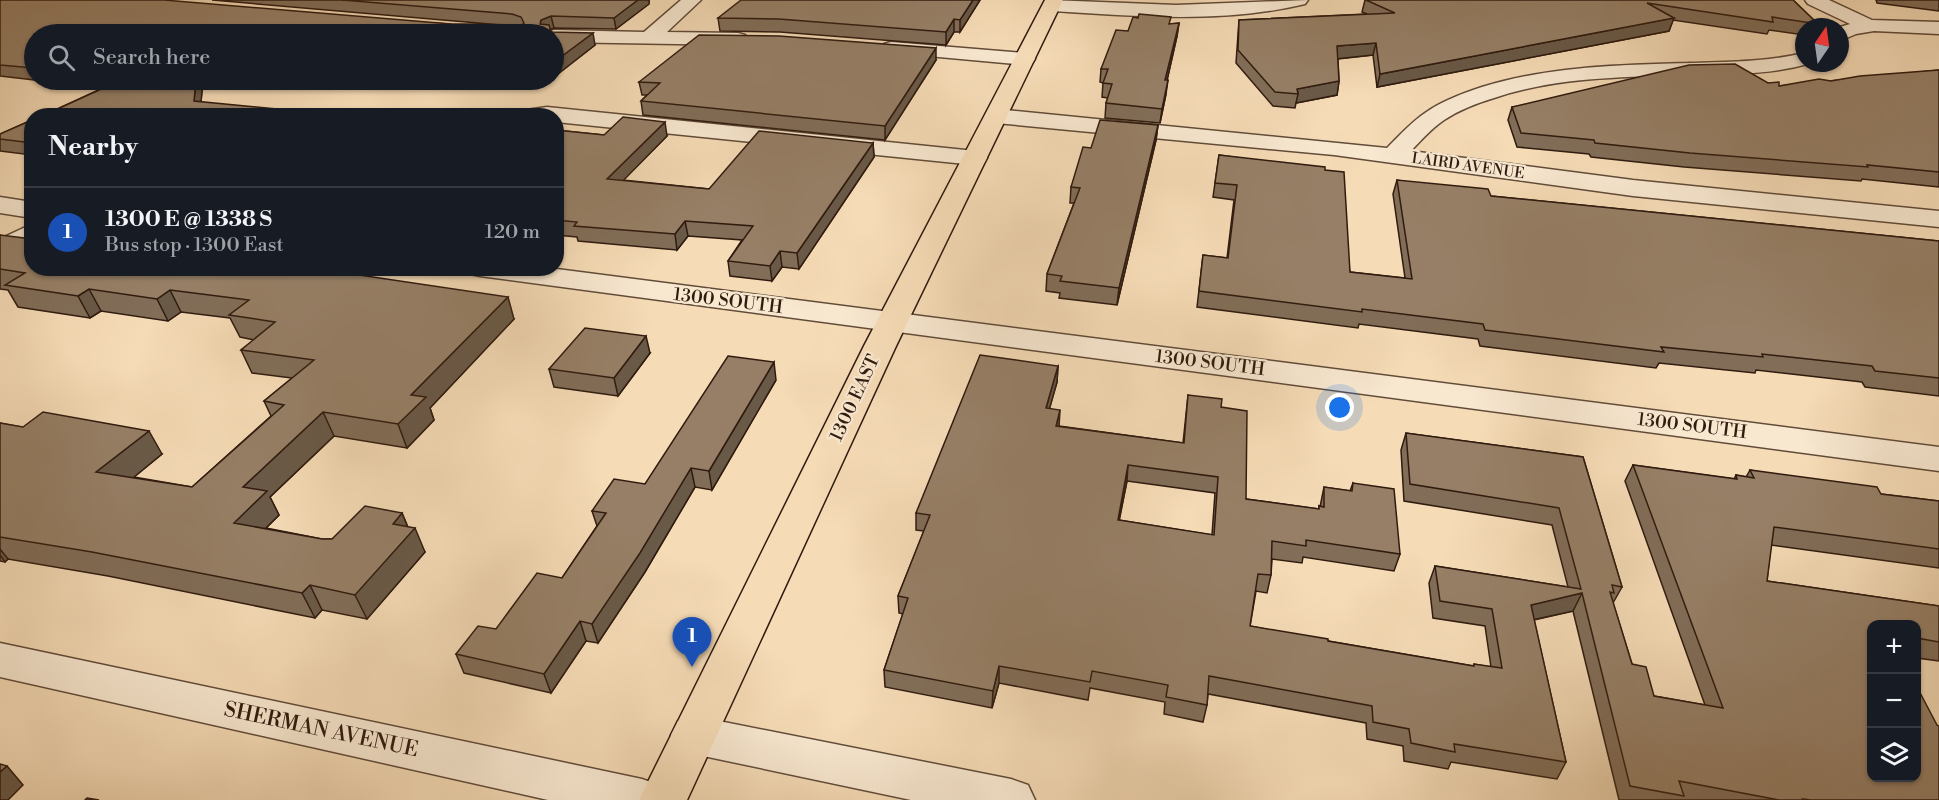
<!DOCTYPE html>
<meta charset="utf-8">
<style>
body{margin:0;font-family:"Libre Bodoni",serif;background:#242831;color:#f1f3f6}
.controls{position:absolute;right:18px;bottom:18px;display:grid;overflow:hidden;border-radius:12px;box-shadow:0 2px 4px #0004}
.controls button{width:54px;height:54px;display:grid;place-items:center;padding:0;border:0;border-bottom:2px solid #363941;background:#171b24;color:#f1f3f6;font:30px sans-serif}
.compass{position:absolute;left:1795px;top:18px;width:54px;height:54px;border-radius:50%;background:#171b24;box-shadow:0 2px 4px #0004;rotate:13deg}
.you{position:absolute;left:1340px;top:408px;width:21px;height:21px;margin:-15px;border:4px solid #fff;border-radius:50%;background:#1a73e8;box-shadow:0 0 0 9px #1a73e833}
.badge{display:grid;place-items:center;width:39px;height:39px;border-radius:50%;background:#db2777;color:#fff;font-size:20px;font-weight:700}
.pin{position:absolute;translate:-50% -50px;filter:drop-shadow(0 2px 3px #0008)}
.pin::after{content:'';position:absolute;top:32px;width:21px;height:18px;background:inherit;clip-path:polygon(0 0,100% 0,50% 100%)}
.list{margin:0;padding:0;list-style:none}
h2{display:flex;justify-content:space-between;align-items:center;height:78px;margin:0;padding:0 24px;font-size:26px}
h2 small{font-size:20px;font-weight:400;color:#9ea1a6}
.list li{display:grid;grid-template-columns:39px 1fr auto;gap:18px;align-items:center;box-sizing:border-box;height:90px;padding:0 24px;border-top:2px solid #363941}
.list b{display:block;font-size:22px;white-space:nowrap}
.list p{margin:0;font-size:20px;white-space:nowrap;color:#9ea1a6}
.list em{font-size:20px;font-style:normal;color:#9ea1a6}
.icon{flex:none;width:33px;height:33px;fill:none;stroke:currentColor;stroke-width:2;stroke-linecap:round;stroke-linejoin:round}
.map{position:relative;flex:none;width:1939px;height:800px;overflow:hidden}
.search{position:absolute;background:#171b24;box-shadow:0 2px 4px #0004;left:24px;top:24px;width:540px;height:66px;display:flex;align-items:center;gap:15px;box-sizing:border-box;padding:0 21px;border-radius:33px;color:#9ea1a6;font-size:22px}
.panel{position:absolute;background:#171b24;box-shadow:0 2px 4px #0004;left:24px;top:108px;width:540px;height:168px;border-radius:24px}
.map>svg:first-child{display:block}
</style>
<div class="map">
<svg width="1939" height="800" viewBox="0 0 1939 800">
<rect width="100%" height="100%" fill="#f5dbb6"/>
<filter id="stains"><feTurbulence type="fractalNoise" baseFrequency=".00333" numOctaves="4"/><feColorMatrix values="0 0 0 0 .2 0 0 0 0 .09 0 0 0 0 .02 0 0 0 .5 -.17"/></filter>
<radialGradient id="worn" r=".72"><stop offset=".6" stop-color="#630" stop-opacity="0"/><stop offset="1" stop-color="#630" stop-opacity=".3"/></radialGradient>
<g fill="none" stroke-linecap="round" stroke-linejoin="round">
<defs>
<g id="minor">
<polygon points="681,0 701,0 667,32 738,33 745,35 748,39 745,43 738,45 554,42 554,34 545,34 554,30 644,32"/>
<path d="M1050,0L1176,5L1308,0L1305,4C1223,24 1136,16 1052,11L1045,9L1043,5Z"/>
<polygon points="1805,0 1829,0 1872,20 1939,22 1939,34 1874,31 1856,34 1840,41 1840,27 1850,24 1808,4"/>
<polygon points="891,42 1025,53 1032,55 1035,59 1032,63 1025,65 884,52 881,48 884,44"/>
<path d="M1804,53V63H1811C1774,74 1737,74 1698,75C1630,77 1559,76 1494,98C1477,103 1459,110 1444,120C1432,128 1421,140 1411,151L1633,180L1939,211V227L1633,196L1334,155L996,123L988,121L985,116L988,111L996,109L1387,148C1400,135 1412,121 1428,111C1444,100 1464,93 1482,87C1549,66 1621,65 1690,63C1729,62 1766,62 1804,53Z"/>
<polygon points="547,107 975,151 984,153 987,158 984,163 975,165 556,122 556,116 516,116 519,111"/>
<polygon points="0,197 32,202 32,218 0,213"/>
<polygon points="32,224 32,243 10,256 0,258 0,239"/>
<polygon points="466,268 549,268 1939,447 1939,471 480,276 470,274"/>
<polygon points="0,643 642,779 659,785 666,800 548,800 0,677"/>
<polygon points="694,716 1011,779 1028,785 1035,800 911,800 694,754 678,749 671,735 678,721"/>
</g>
<polygon id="major" points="1045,0 1063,0 896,346 687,800 639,800 864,346"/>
</defs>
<!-- minor casing -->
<use href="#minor" stroke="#614b39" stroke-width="3"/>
<!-- major casing -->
<use href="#major" stroke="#301b0f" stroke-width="3"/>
<!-- minor -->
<use href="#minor" fill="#f8e8d0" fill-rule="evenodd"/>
<!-- major -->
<use href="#major" fill="#f5dbb6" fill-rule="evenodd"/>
</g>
<!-- wall -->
<g fill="#816d58" stroke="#301b0f" stroke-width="1.5" fill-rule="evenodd">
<polygon points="0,0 451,24 501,25 212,0 649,0 649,4 616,29 554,28 550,29 551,32 595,45 554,77 554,34 34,34 34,80 203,80 201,101 42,116 103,88 0,76"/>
<polygon points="980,0 960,32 954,32 946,45 780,32 720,31 718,18"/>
<polygon points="1365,0 1793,0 1818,24 1816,27 1804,27 1804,35 1769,30 1767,34 1673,20 1669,31 1377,87 1373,55 1338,59 1339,81 1337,95 1296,103 1295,108 1273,106 1236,63 1239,20 1367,14 1362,12"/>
<polygon points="1876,0 1939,0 1939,11 1877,3"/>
<polygon points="1179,23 1177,36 1167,80 1166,94 1160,123 1105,118 1106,103 1108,98 1102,97 1103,83 1100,82 1101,69 1128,31 1170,24"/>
<polygon points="936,60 885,140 643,115 641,101 647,95 642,95 639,82"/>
<polygon points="1939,70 1939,187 1862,179 1861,181 1684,167 1591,157 1589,154 1517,147 1508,120 1512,107 1768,83 1779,86"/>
<polygon points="457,80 550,80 541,86"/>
<polygon points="32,120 32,155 0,151 0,134"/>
<polygon points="1158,125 1156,140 1117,305 1059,298 1060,293 1046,291 1047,274 1074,203 1070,203 1071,187 1091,148"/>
<polygon points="556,130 604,135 667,136 623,180 709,189 873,143 874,157 799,269 782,267 772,281 730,276 728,261 742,240 688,236 677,250 578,241 577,237 556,235"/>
<polygon points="1219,155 1325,170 1350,272 1405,278 1393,194 1397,180 1491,196 1939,241 1939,396 1865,387 1862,382 1756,370 1755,373 1659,363 1656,368 1480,346 1478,339 1359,324 1358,328 1197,307 1203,255 1227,258 1234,200 1213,197"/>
<polygon points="0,235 32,268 347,273 514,319 430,408 434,420 407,448 334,436 270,497 279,515 266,528 322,539 332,539 402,513 408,527 425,552 367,619 322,610 315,618 108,576 8,559 5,562 0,561 0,423 162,454 134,477 192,487 271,416 264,401 292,378 252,373 241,350 254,340 240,337 230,318 181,312 168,321 101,311 90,318 18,307 8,290 0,289"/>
<polygon points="650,353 618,396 554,387 549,369"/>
<path d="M1058,366L1057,382L1049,409L1059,426L1183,443L1188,395L1221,407L1246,499L1319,509V506L1320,507L1324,487L1350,491L1353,483L1400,554L1394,571L1303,557L1302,563L1272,559L1271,575L1267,593L1256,591L1250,626L1328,641L1473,666L1474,664L1491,667L1485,626L1433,618L1429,583L1435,566L1568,587L1552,525L1404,501L1401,450L1406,433L1583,457L1622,587L1613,603L1632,664L1654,696L1705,705L1625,481L1633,465L1734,479L1736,475L1746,477L1750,470L1881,494L1939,501V568L1771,545L1767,581L1939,606V661L1917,658V624H1872L1939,800H1619L1573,611L1534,620L1566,762L1557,779L1451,762L1448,769L1404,761L1403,746L1367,739L1366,723L1208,694L1207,705L1203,722L1164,714L1165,702L1090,688L1088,700L999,683L992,708L885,687L884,670L903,614L899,613L898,596L924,531L916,530V513ZM1127,481L1215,493L1212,535L1119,520Z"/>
<polygon points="776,380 712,490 695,487 645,572 598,643 586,641 551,693 464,673 456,654 496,629 562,578 597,526 592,511 645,484"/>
</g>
<!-- shaded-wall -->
<g fill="#695947" stroke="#301b0f" stroke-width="1.5">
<polygon points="637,0 649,0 649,4 616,29 614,18"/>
<polygon points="973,0 980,0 960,32 960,20"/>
<polygon points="551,16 554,28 544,32 540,24 541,20"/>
<polygon points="1674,18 1669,31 1377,87 1380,74"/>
<polygon points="954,19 954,32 946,45 946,32"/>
<polygon points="1179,23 1177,36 1164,94 1165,80"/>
<polygon points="593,33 595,45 554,77 554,62"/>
<polygon points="1376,43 1373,55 1335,59 1337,46"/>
<polygon points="936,48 936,60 885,140 885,126"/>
<polygon points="196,80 203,80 200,114 194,101"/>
<polygon points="539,80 550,80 541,86"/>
<polygon points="1168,80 1166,94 1160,123 1162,109"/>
<polygon points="1339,81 1337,95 1296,103 1298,94 1297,89"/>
<polygon points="665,122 667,136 610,194 607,179"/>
<polygon points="1158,125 1156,140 1117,305 1119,288"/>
<polygon points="873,143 874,157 799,269 797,253"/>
<polygon points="685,221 688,236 677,250 675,234"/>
<polygon points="780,251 782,267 772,281 770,266"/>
<polygon points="343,268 345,268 353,289 339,272"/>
<polygon points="89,289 101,311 90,318 78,296"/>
<polygon points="170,290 181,312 168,321 157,299"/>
<polygon points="508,297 514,319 430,408 434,420 407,448 398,424 411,395"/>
<polygon points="646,336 650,353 618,396 614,378"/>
<polygon points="774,362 776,380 712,490 709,471"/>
<polygon points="1058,366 1057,382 1045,425 1046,408"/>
<polygon points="1060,410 1059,427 1056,426"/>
<polygon points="323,412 334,436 270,497 279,515 247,547 234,523 243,487"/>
<polygon points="149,431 162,454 111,496 96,472"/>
<polygon points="1128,465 1127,481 1116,537 1118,520"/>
<polygon points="691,468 695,487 645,572 598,643 592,624"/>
<polygon points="402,513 410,533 415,528 425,552 367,619 355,595 393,524"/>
<polygon points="0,549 8,559 5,562 0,555"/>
<polygon points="310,585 322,610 315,618 302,593"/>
<polygon points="1582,593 1573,611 1523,622 1531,605"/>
<polygon points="580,621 586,641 551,693 544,674"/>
<polygon points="999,666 999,683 992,708 993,691"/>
<polygon points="7,766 23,785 8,800 0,800 0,772"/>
</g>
<!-- building -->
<g fill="#967f66" stroke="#301b0f" stroke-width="1.5" fill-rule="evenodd">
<polygon points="0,0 164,0 451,24 522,25 524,23 521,17 512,14 342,0 638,0 614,18 551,16 541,20 540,24 549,25 551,32 593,33 554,62 554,34 34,34 34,68 0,65"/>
<polygon points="741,0 973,0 960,20 954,19 946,32 779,19 718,18"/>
<polygon points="1366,0 1793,0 1818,24 1772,17 1773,22 1647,3 1674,18 1380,74 1376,43 1337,46 1339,81 1297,89 1298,94 1275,92 1238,50 1239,20 1395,13"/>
<polygon points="1139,14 1171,17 1169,24 1179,23 1165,80 1168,80 1162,109 1106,103 1112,84 1103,83 1108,69 1101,69 1116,30 1128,31 1133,17 1138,18"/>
<polygon points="699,35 779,36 936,48 885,126 641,101 660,83 639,82"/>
<polygon points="1735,64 1768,83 1779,82 1779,86 1819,79 1831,81 1860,76 1939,70 1939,172 1867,165 1868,167 1690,153 1595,143 1594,140 1521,133 1512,107 1689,65"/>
<polygon points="121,80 196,80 194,101 348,116 42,116"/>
<polygon points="623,117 665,122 607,179 709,189 759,131 873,143 797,253 780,251 770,266 728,261 753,226 685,221 675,234 574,226 577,222 556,220 556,130 604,135"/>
<polygon points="32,120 32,143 0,139 0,134"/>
<polygon points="1100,120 1158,125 1119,288 1060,281 1062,276 1047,274 1080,188 1071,187 1083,147 1091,148"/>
<polygon points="1219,155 1325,167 1325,170 1344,172 1350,272 1412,279 1397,180 1488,189 1491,196 1939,241 1939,378 1875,371 1872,366 1762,354 1763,357 1661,347 1664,352 1485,330 1483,324 1362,309 1362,312 1199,291 1203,255 1228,258 1237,185 1215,183"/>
<polygon points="0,235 32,239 32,268 343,268 339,272 508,297 411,395 426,397 398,424 323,412 243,487 267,491 234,523 322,539 332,539 365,506 402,513 393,524 415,528 355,595 310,585 302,593 92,552 0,537 0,423 23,427 43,412 149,431 96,472 192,487 284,405 264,401 314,360 241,350 275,322 229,315 249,300 170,290 157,299 89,289 78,296 5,285 25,273 0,269"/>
<polygon points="585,328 646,336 614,378 549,369"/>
<path d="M980,355L1058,366L1046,408L1060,410L1056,426L1184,443L1188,395L1222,399L1221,407L1247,411L1246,499L1319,509V506L1324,507V487L1352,491L1353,483L1394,489L1400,554L1306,540V546L1272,541L1271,575L1258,574L1250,626L1328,639V641L1474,666V664L1502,668L1492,609L1440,601L1435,566L1581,589L1559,508L1410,484L1406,433L1583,457L1622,587L1612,585L1614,593L1610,592L1632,664L1646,667L1654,696L1723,708L1633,465L1737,479L1736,475L1754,478L1750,470L1877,487L1881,494L1939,501V549L1774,527L1767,581L1939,606V642L1917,638V624H1872V777H1917V687L1937,725L1939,726V800H1811L1803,799L1804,800H1779L1679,781L1684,796L1630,786L1582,593L1531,605L1566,762L1454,744L1455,752L1411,743L1409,729L1373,722L1372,706L1209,676L1207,705L1166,697L1168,685L1092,671L1090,682L999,666L993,691L884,670L908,598L898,596L930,515L916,513ZM1128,465L1218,477L1214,535L1118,520Z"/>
<polygon points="728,356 774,362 709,471 691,468 640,553 592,624 580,621 544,674 456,654 478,626 496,629 537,573 562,578 606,513 592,511 614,479 645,484"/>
<polygon points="0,764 7,766 0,772"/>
<polygon points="87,798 99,800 85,800"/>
</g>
<g text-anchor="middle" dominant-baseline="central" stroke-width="4.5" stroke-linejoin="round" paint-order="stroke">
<!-- far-street labels -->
<g font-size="15" fill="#301b0f" stroke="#f8e8d0">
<text transform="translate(1468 166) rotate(8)">LAIRD AVENUE</text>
</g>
<!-- street labels -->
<g font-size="18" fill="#301b0f" stroke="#f8e8d0">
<text transform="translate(728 301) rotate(7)">1300 SOUTH</text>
<text transform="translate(1210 363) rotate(7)">1300 SOUTH</text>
<text transform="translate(855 398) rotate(-65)">1300 EAST</text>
<text transform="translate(1692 426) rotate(7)">1300 SOUTH</text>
</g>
<!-- near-street labels -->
<g font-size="21" fill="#301b0f" stroke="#f8e8d0">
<text transform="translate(321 730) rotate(12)">SHERMAN AVENUE</text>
</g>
</g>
<rect width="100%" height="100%" filter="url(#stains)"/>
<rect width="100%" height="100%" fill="url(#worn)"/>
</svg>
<div class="controls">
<button>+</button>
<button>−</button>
<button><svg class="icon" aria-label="layers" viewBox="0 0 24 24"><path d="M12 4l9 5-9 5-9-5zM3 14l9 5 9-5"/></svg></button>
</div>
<svg class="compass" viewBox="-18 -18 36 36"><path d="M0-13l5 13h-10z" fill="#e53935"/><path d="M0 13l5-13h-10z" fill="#9ea1a6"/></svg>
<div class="you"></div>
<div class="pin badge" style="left:692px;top:667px;background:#1a4fb4">1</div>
<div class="search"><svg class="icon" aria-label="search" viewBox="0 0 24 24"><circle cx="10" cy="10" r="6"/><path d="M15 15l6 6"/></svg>Search here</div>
<section class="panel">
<h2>Nearby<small></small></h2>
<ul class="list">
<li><span class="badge" style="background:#1a4fb4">1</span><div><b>1300 E @ 1338 S</b><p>Bus stop · 1300 East</p></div><em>120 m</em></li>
</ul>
</section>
</div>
